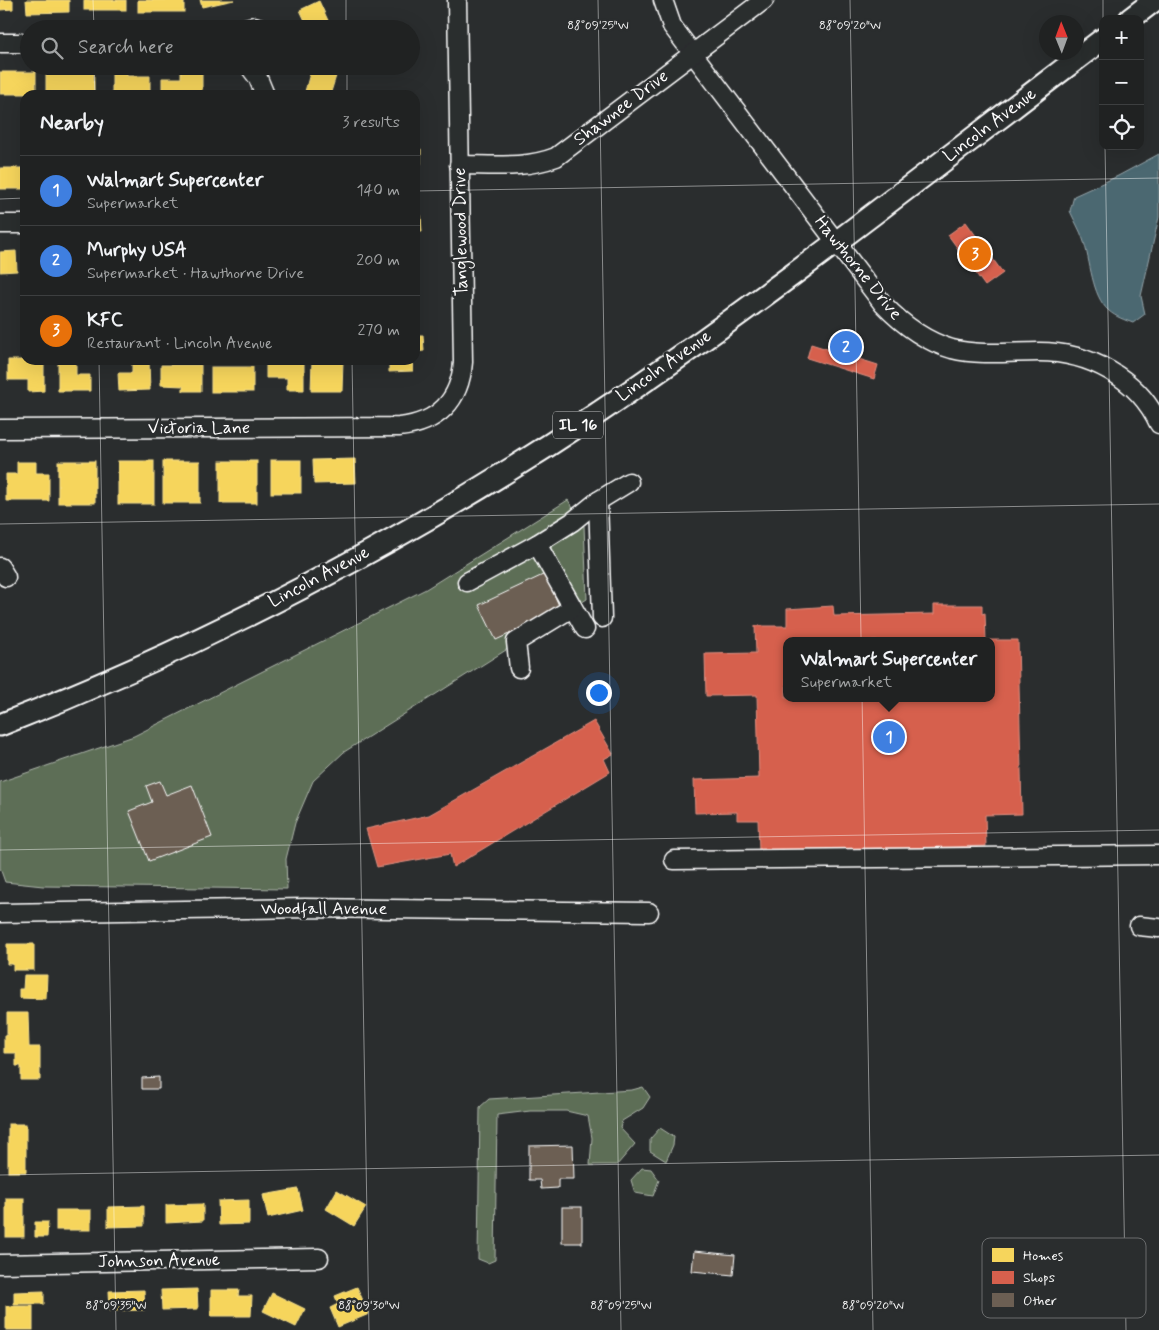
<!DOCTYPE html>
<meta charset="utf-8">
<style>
body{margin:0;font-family:Mynerve,sans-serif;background:#2d2f2f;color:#f1f3f6}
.controls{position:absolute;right:15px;top:15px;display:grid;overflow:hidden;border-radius:10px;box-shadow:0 5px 20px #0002}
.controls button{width:45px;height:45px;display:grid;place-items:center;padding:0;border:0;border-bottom:1px solid #3d3f40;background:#202222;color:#f1f3f6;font:25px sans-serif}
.compass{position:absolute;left:1039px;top:15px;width:45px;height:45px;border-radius:50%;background:#202222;box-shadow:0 5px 20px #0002;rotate:359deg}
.you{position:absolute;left:598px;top:692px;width:18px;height:18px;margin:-12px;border:4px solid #fff;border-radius:50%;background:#1a73e8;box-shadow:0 0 0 8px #1a73e833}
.badge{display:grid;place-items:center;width:32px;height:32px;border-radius:50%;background:#ff9aa2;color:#fff;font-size:16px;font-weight:700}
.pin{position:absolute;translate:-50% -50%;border:2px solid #fff;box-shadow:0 1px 5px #0006}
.popup{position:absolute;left:783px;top:637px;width:212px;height:65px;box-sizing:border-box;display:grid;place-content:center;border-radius:10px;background:#202222;filter:drop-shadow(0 1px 4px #0005);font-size:16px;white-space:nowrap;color:#a2a4a5}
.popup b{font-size:19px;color:#f1f3f6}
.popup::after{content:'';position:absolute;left:50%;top:100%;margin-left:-10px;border:10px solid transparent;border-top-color:#202222}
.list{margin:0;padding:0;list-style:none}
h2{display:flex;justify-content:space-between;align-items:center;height:65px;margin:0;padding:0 20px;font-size:21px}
h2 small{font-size:16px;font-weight:400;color:#a2a4a5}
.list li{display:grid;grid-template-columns:32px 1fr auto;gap:15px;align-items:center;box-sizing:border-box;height:70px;padding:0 20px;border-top:1px solid #3d3f40}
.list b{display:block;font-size:19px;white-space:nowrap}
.list p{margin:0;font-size:16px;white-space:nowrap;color:#a2a4a5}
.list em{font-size:16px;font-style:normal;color:#a2a4a5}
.icon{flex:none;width:28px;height:28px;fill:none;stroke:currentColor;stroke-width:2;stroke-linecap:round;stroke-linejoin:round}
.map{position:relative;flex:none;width:1159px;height:1330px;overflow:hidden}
.search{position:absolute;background:#202222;box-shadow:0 5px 20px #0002;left:20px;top:20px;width:400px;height:55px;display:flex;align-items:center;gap:12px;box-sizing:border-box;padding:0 18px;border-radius:28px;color:#a2a4a5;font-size:19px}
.panel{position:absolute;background:#202222;box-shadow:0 5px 20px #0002;left:20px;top:90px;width:400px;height:275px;border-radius:15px}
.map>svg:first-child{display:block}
</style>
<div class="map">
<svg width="1159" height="1330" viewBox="0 0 1159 1330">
<rect width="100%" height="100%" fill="#2a2d2e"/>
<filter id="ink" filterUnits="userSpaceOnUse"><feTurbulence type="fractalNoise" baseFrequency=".02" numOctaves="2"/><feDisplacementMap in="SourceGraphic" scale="10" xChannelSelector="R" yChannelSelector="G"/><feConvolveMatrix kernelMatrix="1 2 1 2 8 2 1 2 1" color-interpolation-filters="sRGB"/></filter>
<g filter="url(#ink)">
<!-- green -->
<g fill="#5d6e57" stroke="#aeb6ab">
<polygon points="568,500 584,526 587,599 344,752 313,781 295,823 286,859 287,889 43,886 5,882 0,868 0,782 134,736 426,589"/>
<polygon points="643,1087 650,1097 643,1108 622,1121 620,1128 635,1144 617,1165 590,1165 592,1138 588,1116 566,1111 530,1111 497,1115 495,1260 488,1263 478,1259 480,1107 489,1099 632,1090"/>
<polygon points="660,1128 674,1137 673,1145 666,1161 650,1151 650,1139"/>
<polygon points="642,1168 651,1169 659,1180 653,1196 635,1193 631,1180"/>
</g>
<!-- water -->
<path fill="#4c6871" stroke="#94a4aa" d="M1159,154V217L1141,296L1145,314L1133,323C1125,320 1116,317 1109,311C1091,295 1091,261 1083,239C1080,230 1074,220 1070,211L1074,196L1118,176Z"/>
<!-- homes -->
<g fill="#f6d55c" stroke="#f9e28d">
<polygon points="0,0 13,0 13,9 0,10"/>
<polygon points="26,0 69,0 69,12 27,13"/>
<rect x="84" y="0" width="42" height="10"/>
<rect x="138" y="0" width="46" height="12"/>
<polygon points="200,0 234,0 202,7"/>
<polygon points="319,1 332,29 309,29 300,10"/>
<polygon points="312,66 334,66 331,75 336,76 330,95 304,95"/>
<polygon points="181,70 202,70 202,95 162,95 162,78 181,78"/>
<polygon points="46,71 94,71 94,95 68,95 68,92 46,92"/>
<rect x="0" y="72" width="36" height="22"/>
<polygon points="112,72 127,72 127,76 150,76 150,95 112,95"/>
<polygon points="415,149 421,149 421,164 416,164 417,190 415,190"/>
<rect x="0" y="168" width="25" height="21"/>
<polygon points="421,215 422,232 415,232 415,216"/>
<polygon points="16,251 17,271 0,272 0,252"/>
<polygon points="415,335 423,335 424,351 415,352"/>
<polygon points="8,360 44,360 44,391 28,392 28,380 8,380"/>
<polygon points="58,360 76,360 76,375 90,375 90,391 58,391"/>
<polygon points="132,360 149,360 150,390 119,391 118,373 132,373"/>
<polygon points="266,360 304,360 304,390 287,390 287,378 266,378"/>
<polygon points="312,360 343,360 342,391 311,391"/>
<polygon points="389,360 412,360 413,371 389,372"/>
<polygon points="161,365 201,365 201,391 183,391 183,386 161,385"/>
<rect x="211" y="367" width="42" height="25"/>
<polygon points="355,459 356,483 314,484 313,460"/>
<rect x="271" y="460" width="30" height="33"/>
<rect x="58" y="461" width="37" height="42"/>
<rect x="118" y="461" width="36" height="43"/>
<rect x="163" y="461" width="37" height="42"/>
<rect x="220" y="461" width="37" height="42"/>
<polygon points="17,462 36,462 36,473 49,473 49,501 6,501 6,474 17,474"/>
<polygon points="7,944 34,944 34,970 13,970 13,964 7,964"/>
<polygon points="24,975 47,975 46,999 19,998 19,989 23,989"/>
<polygon points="7,1013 28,1013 29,1047 40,1047 40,1080 21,1080 21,1066 16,1066 16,1053 4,1053 4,1035 7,1035"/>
<rect x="8" y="1124" width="18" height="48"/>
<polygon points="298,1189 303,1210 268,1218 263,1195"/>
<polygon points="337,1190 366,1207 354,1226 326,1209"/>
<rect x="6" y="1198" width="18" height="39"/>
<polygon points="249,1200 249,1224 219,1225 218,1201"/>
<polygon points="203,1204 203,1221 166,1223 166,1205"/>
<polygon points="144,1206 144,1226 108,1227 108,1207"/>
<rect x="56" y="1210" width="35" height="20"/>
<polygon points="35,1222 48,1222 47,1237 35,1237"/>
<polygon points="357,1287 369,1314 338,1327 330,1308 338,1304 335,1296"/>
<polygon points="197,1289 198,1309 162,1310 161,1290"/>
<polygon points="144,1290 145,1310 110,1311 109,1291"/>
<polygon points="211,1290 239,1290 238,1296 252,1296 251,1316 211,1316"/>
<polygon points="44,1291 44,1304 14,1304 14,1292"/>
<polygon points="272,1293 305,1309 296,1327 263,1311"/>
<rect x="6" y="1306" width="27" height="24"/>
</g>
<!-- shops -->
<g fill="#d6604d" stroke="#e29082" fill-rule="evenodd">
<polygon points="966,222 1003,273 985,286 948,235"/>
<polygon points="845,339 852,341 848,356 841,354"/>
<polygon points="811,344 878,365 874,379 807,358"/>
<path d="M934,605H982V614L985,613L986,640H1018L1022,814L985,815L986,846L759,851L758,820H737V812L695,813L694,780L759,778L757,695L706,696L705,654L756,653L755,626H787V609L833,606L834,616L934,614ZM786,641H992V698H786Z"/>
<polygon points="594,721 613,754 604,759 610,772 453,867 450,854 377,867 366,829 429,815"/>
</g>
<!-- building -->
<g fill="#6c5f53" stroke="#fff">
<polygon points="545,574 561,610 496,640 479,605"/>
<polygon points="160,781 166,795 192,785 212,837 149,861 129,811 152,802 146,786"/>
<polygon points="159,1077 159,1089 142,1089 142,1078"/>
<polygon points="573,1145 574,1179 558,1179 558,1188 541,1189 540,1180 529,1180 529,1146"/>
<rect x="562" y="1207" width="20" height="36"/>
<polygon points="694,1251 735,1255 733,1275 692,1271"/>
</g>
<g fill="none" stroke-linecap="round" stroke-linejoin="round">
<defs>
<g id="minor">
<path d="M663,0L672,26L883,304C903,325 924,341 952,349C980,356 1011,352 1039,352C1089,352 1138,378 1159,424"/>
<polyline points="243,29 254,26 264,29"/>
<polyline points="0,43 29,43"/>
<polyline points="249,66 258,78 265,95"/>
<path d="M459,165C492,165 525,169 556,157L764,0"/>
<polyline points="0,224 25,224"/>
<path d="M0,429L399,427C438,423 460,401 463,362L457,0"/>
<polyline points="598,501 602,618"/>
<polyline points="0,567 6,577"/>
<polyline points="467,582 537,544"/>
<polyline points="585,629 537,544 572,522 598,501 629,482"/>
<polyline points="519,668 516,642 572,608"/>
<polyline points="674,860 1159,855"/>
<polyline points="0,913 305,908 649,912"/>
<polyline points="1139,926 1159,928"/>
<polyline points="0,1264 319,1258"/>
</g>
<g id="major">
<polyline points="1130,19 1155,0"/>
<path d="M0,725C204,646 410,538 592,417C768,299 934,167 1103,39"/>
</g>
</defs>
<!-- minor casing -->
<use href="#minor" stroke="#fff" stroke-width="21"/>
<!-- major casing -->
<use href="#major" stroke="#fff" stroke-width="25"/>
<!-- minor -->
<use href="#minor" stroke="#2a2d2e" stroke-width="18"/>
<!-- major -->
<use href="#major" stroke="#2a2d2e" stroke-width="21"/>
</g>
</g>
<!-- ticks -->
<path fill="none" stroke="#fff" stroke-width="1" stroke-opacity="0.45" d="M93,0L94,29M346,0V29M598,0L621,1330M850,0L873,1330M1103,0V19M94,66L95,95M347,66V95M1105,146L1126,1330M415,191L1159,178M0,199L25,198M99,360L116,1330M352,360L369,1330M0,524L1159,504M0,850L1159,830M0,1175L1159,1155"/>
<g text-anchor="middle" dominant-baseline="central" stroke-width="5" stroke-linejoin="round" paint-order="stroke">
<!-- shield labels -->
<rect fill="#2a2d2e" stroke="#bfc0c0" stroke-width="1" x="553" y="411.5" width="50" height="27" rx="4"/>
<g font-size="16" font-weight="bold" fill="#fff">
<text x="578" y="425">IL 16</text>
</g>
<!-- street labels -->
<g font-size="18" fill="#fff" stroke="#2a2d2e">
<text transform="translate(621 108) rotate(-37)">Shawnee Drive</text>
<text transform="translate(990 125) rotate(-37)">Lincoln Avenue</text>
<text transform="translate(461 232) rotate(-91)">Tanglewood Drive</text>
<text transform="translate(858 268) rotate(51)">Hawthorne Drive</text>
<text transform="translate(664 366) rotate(-35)">Lincoln Avenue</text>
<text x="199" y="428">Victoria Lane</text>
<text transform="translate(319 577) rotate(-28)">Lincoln Avenue</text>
<text x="324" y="909">Woodfall Avenue</text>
<text transform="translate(159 1261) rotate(-1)">Johnson Avenue</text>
</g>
</g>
<!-- legend -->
<rect x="982" y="1238" width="164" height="80" rx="8" fill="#2a2d2e" stroke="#6a6c6d" stroke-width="1"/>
<rect x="992" y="1248" width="22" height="14" fill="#f6d55c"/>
<rect x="992" y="1271" width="22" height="13" fill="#d6604d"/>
<rect x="992" y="1293" width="22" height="14" fill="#6c5f53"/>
<g font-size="14" fill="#fff">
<text x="1023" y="1260">Homes</text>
<text x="1023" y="1282">Shops</text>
<text x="1023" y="1305">Other</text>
</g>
<g font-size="12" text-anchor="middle" fill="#fff" stroke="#2a2d2e" stroke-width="5" stroke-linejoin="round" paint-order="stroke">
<text x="598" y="29">88°09'25"W</text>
<text x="850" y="29">88°09'20"W</text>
<text x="116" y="1309">88°09'35"W</text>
<text x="369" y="1309">88°09'30"W</text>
<text x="621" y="1309">88°09'25"W</text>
<text x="873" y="1309">88°09'20"W</text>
</g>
</svg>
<div class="controls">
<button>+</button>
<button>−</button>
<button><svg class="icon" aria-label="locate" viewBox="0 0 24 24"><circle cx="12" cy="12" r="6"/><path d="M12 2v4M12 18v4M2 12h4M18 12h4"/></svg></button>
</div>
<svg class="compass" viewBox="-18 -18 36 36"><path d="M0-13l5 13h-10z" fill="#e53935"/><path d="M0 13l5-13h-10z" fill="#a2a4a5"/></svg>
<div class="you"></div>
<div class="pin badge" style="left:889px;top:737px;background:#3f7fe0">1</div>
<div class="popup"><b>Walmart Supercenter</b>Supermarket</div>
<div class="pin badge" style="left:846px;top:347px;background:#3f7fe0">2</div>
<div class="pin badge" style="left:975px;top:254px;background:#e8710a">3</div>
<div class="search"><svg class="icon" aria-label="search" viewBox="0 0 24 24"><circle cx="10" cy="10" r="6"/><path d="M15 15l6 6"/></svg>Search here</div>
<section class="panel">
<h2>Nearby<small>3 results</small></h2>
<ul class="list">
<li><span class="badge" style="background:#3f7fe0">1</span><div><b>Walmart Supercenter</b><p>Supermarket</p></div><em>140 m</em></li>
<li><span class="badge" style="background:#3f7fe0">2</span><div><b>Murphy USA</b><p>Supermarket · Hawthorne Drive</p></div><em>200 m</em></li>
<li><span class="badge" style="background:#e8710a">3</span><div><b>KFC</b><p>Restaurant · Lincoln Avenue</p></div><em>270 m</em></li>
</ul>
</section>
</div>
